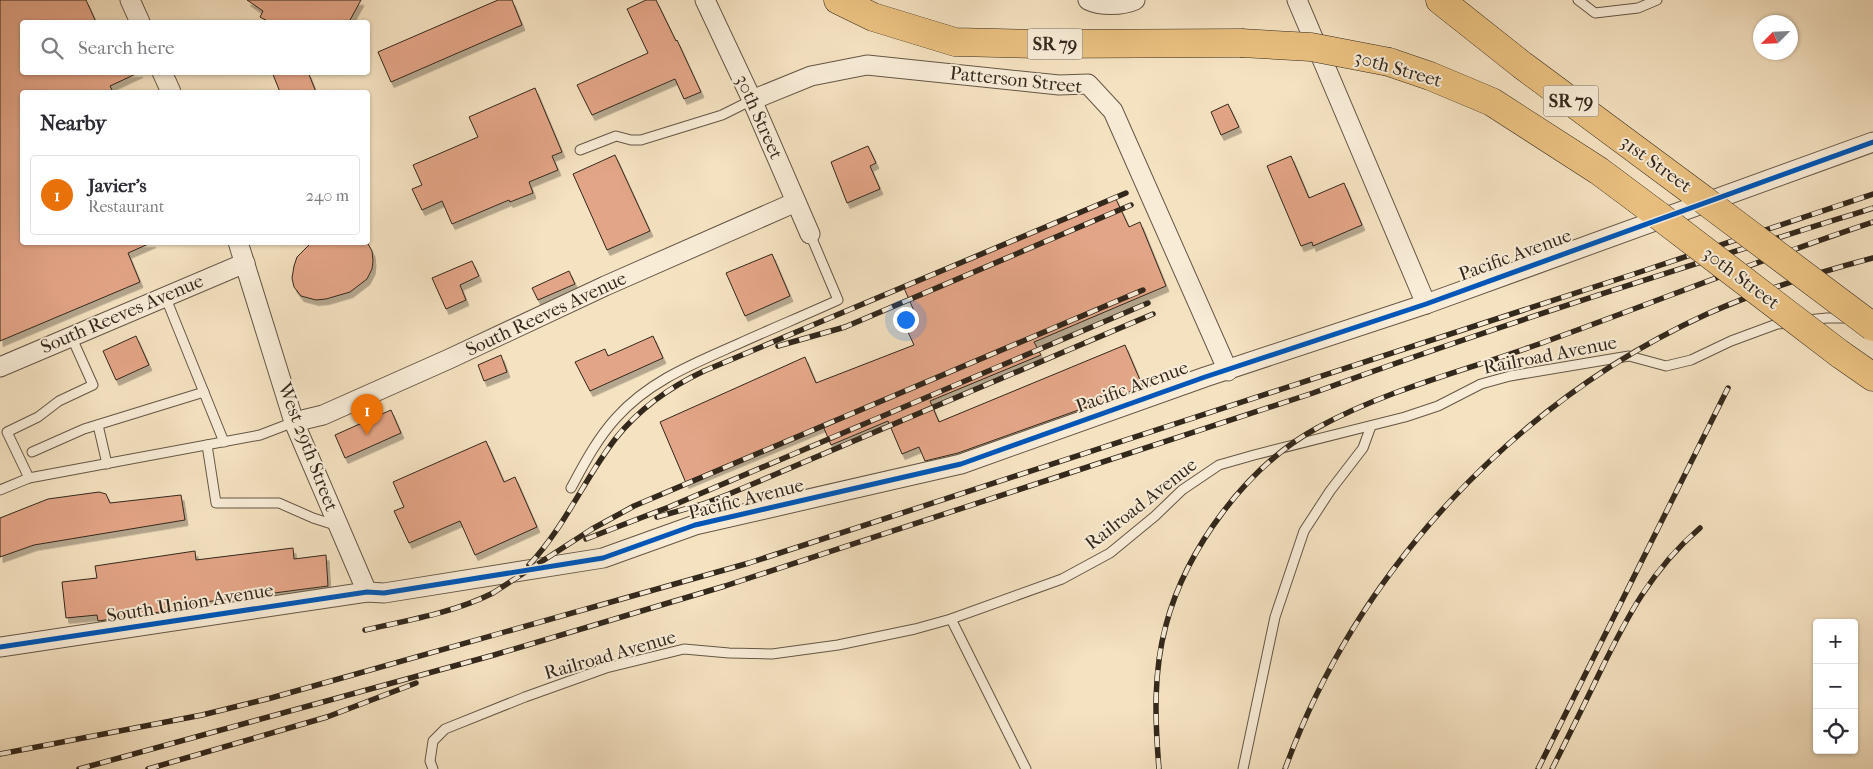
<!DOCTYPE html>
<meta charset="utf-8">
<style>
body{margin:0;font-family:"IM FELL French Canon",serif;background:#f2f2f3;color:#2b2b33}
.controls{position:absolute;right:15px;bottom:15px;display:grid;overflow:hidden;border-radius:5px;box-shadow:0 1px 4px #0004}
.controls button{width:45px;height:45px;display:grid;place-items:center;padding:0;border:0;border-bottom:1px solid #e1e1e2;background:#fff;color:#2b2b33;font:25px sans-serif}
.compass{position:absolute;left:1753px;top:15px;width:45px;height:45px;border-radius:50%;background:#fff;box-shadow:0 1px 4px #0004;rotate:246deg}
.you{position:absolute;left:905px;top:319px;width:18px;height:18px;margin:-12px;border:4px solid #fff;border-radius:50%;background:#1a73e8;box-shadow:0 0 0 8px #1a73e833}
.badge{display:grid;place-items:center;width:32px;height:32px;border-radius:50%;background:#b45309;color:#fff;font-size:16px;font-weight:700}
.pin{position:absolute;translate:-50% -41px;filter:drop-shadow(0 1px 2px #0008)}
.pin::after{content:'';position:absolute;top:26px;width:18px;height:15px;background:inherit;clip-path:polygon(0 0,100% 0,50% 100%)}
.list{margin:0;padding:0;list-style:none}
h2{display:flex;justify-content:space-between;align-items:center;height:65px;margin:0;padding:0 20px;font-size:21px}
h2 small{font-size:16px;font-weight:400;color:#7c7c81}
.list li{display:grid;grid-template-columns:32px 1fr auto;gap:15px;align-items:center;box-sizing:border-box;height:80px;margin:0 10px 10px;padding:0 10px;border:1px solid #e1e1e2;border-radius:5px}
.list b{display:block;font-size:19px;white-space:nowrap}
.list p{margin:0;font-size:16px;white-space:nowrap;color:#7c7c81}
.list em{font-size:16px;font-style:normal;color:#7c7c81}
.icon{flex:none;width:28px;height:28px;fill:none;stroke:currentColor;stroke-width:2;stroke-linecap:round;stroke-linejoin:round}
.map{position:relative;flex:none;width:1873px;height:769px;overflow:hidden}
.search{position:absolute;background:#fff;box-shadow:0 1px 4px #0004;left:20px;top:20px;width:350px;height:55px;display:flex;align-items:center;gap:12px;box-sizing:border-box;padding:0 18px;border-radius:5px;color:#7c7c81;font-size:19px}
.panel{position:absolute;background:#fff;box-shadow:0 1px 4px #0004;left:20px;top:90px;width:350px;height:155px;border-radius:5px}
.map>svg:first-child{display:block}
</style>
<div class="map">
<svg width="1873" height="769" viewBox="0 0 1873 769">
<defs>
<filter id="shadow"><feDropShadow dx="3" dy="5.5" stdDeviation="0" flood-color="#0004"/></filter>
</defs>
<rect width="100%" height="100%" fill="#f5e2c1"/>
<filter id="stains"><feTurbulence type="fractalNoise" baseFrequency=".004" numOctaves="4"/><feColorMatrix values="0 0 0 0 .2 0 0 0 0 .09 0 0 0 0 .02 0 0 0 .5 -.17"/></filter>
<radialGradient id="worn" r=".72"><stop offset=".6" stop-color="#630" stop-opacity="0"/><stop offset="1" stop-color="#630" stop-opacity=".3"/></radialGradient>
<!-- building -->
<g fill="#e3a587" stroke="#33281c" filter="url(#shadow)">
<polygon points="0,0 86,0 96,22 22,22 22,72 140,72 110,86 113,92 22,92 22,242 153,242 128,253 140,282 0,341"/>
<polygon points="247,0 361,0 349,22 269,22 260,17 263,11"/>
<polygon points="498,0 512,0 522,25 391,82 378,52"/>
<polygon points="646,0 656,0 676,41 677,40 701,92 684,99 675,79 592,115 577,85 648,53 627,9"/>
<polygon points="272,72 308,72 316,92 280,92"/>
<polygon points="535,88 562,152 552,156 558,170 529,182 533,193 510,202 509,200 452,224 442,201 422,210 412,189 422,185 413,165 478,137 469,117"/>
<polygon points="1228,104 1239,127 1221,135 1211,112"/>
<polygon points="868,146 876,163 870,166 880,189 847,203 831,162"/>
<polygon points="615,155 650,231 607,250 573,174"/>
<polygon points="1291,156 1309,198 1344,183 1362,225 1313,246 1312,242 1301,246 1267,166"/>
<polygon points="1115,197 1129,227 1140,222 1166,286 1034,342 1041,355 930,401 939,422 1125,345 1143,387 958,453 925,461 919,447 902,454 888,421 831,445 823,426 686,483 660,422 805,357 816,383 914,345 901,317 914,311 904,288"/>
<polygon points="314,242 367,242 372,251 373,261 372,269 367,279 350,292 326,299 316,300 301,296 294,287 292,278 294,266 297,257 310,244"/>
<polygon points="772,254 790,296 745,316 726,273"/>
<polygon points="472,261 479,276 460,285 466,300 446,309 432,278"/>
<polygon points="569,271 575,284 538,300 532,288"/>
<polygon points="136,336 149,365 116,380 103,351"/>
<polygon points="653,336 663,358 590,391 575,362 605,349 608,356"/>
<polygon points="501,355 507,372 484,381 478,365"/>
<polygon points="391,410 401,433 345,458 335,435"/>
<polygon points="486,441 504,482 515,477 537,527 475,555 460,521 409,543 394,511 404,507 393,482"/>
<polygon points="99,492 106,494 110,503 181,495 185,520 34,545 0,557 0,518 48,499"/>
<polygon points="293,548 294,559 326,555 328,586 174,606 174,610 98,621 97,615 66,618 62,582 97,578 95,566 195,551 196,560"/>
</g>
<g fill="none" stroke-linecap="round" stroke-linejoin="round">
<defs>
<g id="service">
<polyline points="1578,0 1595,13 1638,8 1657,0"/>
<polyline points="580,150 616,136 631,140 641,140 722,115 752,100"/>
<polyline points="165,296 224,442"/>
<polyline points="1807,320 1827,318 1849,318"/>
<polyline points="98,425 107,464"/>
<polyline points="207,445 216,503 279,503 313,518 338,526"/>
<polyline points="32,452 84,429 204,392"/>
<polyline points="29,478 7,432 38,417 59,401 93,385 71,336"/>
<path d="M571,488C584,464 597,439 616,418C649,381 693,364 738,344C771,329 805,315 838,300L810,234"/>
<polyline points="0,490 29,478 260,435 294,422"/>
<polyline points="951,619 1026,769"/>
<polyline points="433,769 430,761 433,741 445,729 525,697 606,668 684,649 729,653 772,654 838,645 915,629 951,619 1062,579 1110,553 1155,516 1182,490 1219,465 1254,455 1405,417 1438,406 1481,384 1510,376 1629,356 1666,366 1691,360 1731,341 1777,324 1789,323"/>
<polyline points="1243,769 1275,617 1304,531 1330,491 1363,448 1371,426"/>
</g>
<g id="minor">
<polyline points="130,0 140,22"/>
<polyline points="705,0 752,100 810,234"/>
<path d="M1088,0C1100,6 1122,6 1135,0"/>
<polyline points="1297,0 1426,304"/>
<polyline points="162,72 171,92"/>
<polyline points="752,100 811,76 867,65 1059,85 1088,84 1113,111 1228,371"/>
<polyline points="238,242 294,422 367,592"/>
<polyline points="0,367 245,263"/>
<polyline points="294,422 323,415 449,359 605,286 796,202"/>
<polyline points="0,647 367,592 384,593 603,558 695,525 961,464 1205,377 1426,304 1873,142"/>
</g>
<g id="primary">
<polyline points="838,0 873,17 955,42 1037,44 1241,43"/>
<polyline points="1440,0 1522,65 1704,200"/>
<polyline points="1389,62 1430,76 1492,102 1599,171 1658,215"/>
<polyline points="1840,354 1873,377"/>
</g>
</defs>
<!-- service casing -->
<use href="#service" stroke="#645645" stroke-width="11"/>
<!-- minor casing -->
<use href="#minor" stroke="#645645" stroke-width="21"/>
<!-- primary casing -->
<use href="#primary" stroke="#33281c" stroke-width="29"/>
<!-- service -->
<use href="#service" stroke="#f8ecd7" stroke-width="9"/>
<!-- minor -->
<use href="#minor" stroke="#f8ecd7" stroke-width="19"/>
<!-- primary -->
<use href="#primary" stroke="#eac180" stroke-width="28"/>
<defs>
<g id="rail">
<polyline points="778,346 845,327 1131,205"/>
<polyline points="657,517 703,504 729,494 1153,314"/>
<polyline points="586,539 669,507 1148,303"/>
<path d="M529,565C565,527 584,479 616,438C640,408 670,387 704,371L1126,193"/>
<path d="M365,630C409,620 453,613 493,593L592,529L634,506L1143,290"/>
<polyline points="0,754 202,715 271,698 749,563 1637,273 1873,194"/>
<path d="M79,769L494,655L725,586L1313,393C1498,325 1685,267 1873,208"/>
<polyline points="148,769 327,717 416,683"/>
<path d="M1159,769C1155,721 1153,672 1166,625C1186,549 1247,466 1317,428C1390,388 1472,369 1550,340C1658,301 1764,258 1873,222"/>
<path d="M1285,769C1357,571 1515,402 1707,314C1761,290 1816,273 1873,258"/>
<polyline points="1538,769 1728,388"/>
<path d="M1552,769C1568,737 1584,705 1599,674C1627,617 1651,570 1700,528"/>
</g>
</defs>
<!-- rail casing -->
<use href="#rail" stroke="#33281c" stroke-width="5.5"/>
<!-- rail -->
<use href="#rail" stroke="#f8ecd7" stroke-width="4" stroke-dasharray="11" stroke-linecap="butt"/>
<defs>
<g id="primary-bridge">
<polyline points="1241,43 1311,47 1389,62"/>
<polyline points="1704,200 1873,327"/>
<polyline points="1658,215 1840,354"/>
</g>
</defs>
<!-- primary-bridge casing -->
<use href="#primary-bridge" stroke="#33281c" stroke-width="29" stroke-linecap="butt"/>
<!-- primary-bridge -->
<use href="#primary-bridge" stroke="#eac180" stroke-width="28"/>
<defs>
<polyline id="cycleway" points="0,647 367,592 384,593 603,558 695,525 961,464 1205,377 1426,304 1873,142"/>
</defs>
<!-- cycleway casing -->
<use href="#cycleway" stroke="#f8ecd7" stroke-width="8"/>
<!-- cycleway -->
<use href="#cycleway" stroke="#0057b8" stroke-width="5"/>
</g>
<g text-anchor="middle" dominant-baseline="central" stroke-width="4" stroke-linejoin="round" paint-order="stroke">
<!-- shield labels -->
<g fill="#f8ecd7" stroke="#6e6354" stroke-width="1">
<rect x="1027.5" y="28.5" width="55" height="31" rx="4"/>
<rect x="1543.5" y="85.5" width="55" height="31" rx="4"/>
</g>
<g font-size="18" font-weight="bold" fill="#33281c">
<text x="1055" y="44">SR 79</text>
<text x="1571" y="101">SR 79</text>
</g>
<!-- street labels -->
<g font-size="19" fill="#33281c" stroke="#f8ecd7">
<text transform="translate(1398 69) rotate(16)">30th Street</text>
<text transform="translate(1016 80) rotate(6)">Patterson Street</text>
<text transform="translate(759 117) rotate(66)">30th Street</text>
<text transform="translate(1656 164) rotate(36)">31st Street</text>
<text transform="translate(1515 255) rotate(-20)">Pacific Avenue</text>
<text transform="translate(1741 278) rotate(37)">30th Street</text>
<text transform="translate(122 314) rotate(-23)">South Reeves Avenue</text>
<text transform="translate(546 314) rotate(-25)">South Reeves Avenue</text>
<text transform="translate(1550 355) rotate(-11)">Railroad Avenue</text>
<text transform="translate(1132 387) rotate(-20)">Pacific Avenue</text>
<text transform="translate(308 447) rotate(69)">West 29th Street</text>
<text transform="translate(746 499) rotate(-14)">Pacific Avenue</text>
<text transform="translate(1141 504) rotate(-38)">Railroad Avenue</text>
<text transform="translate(190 603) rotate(-9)">South Union Avenue</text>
<text transform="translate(610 655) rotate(-16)">Railroad Avenue</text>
</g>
</g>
<rect width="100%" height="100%" filter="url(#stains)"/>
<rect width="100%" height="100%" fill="url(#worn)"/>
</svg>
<div class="controls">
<button>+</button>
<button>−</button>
<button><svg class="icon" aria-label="locate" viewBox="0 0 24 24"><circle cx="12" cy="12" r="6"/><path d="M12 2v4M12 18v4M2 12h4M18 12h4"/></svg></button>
</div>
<svg class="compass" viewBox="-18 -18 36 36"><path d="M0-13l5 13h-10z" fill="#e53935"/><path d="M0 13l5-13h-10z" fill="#7c7c81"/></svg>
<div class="you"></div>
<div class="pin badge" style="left:367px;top:435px;background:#e8710a">1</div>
<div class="search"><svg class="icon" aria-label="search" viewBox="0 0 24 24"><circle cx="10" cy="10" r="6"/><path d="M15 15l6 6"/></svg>Search here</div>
<section class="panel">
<h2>Nearby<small></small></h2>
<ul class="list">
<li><span class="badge" style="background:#e8710a">1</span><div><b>Javier's</b><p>Restaurant</p></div><em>240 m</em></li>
</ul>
</section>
</div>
